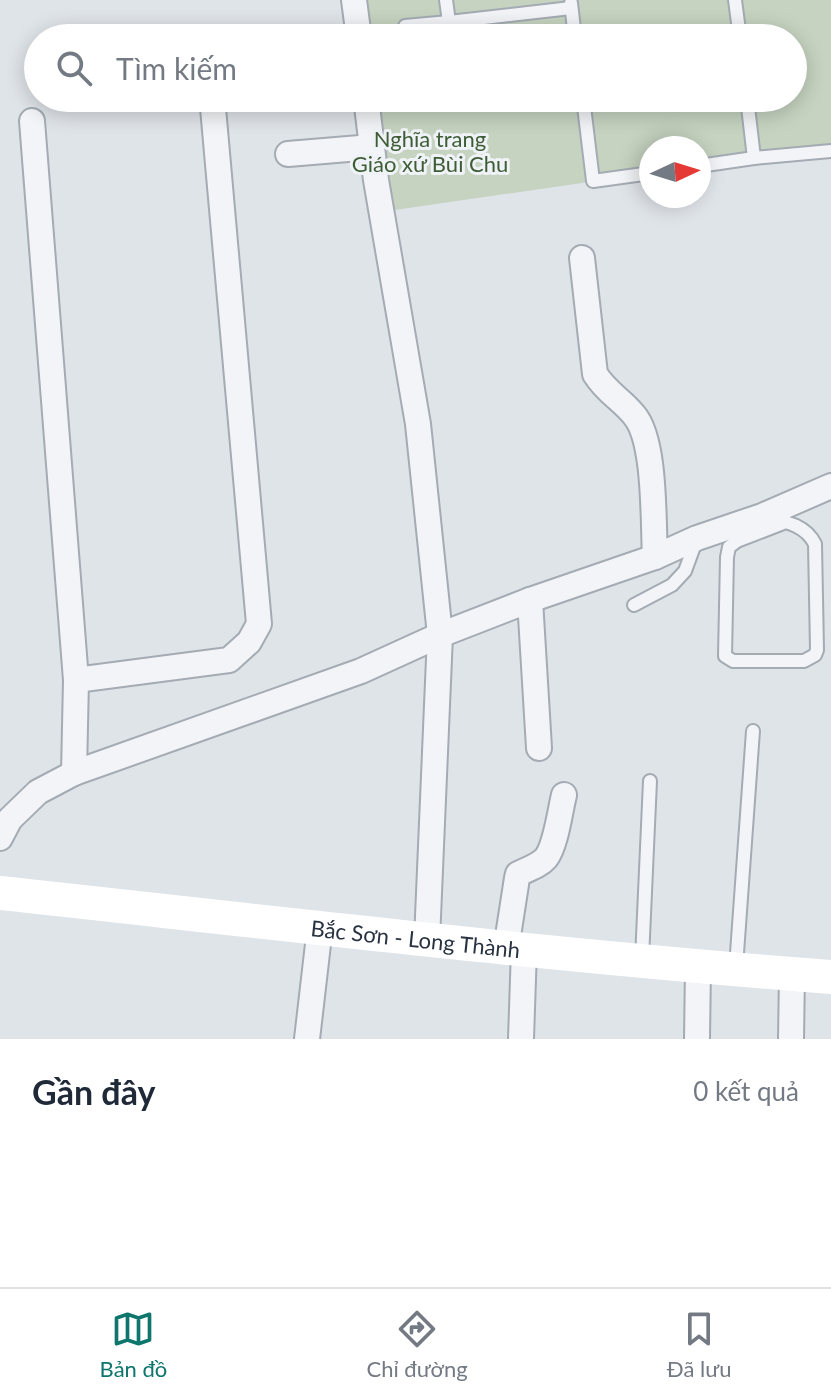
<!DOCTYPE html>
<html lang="vi">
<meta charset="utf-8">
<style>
body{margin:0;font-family:Lato,sans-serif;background:#f2f2f3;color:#1f2937}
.compass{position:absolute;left:639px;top:136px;width:72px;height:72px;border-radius:50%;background:#fff;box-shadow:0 4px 20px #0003;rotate:86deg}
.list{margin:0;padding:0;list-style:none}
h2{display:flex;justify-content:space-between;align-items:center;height:104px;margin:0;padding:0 32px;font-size:34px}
h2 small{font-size:26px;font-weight:400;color:#747a83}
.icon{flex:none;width:44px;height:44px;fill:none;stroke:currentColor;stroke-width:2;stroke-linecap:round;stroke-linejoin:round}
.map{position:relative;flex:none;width:831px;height:1039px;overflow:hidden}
.search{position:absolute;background:#fff;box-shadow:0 4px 20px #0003;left:24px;right:24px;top:24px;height:88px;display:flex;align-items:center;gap:20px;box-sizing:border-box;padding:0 28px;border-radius:44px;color:#747a83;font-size:30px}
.sheet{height:248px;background:#fff}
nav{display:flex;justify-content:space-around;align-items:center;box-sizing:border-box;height:112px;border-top:2px solid #e0e1e3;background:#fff;font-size:22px;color:#747a83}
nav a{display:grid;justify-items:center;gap:4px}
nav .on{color:#0f766e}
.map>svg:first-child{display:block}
</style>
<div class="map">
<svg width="831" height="1039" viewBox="0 0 831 1039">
<rect width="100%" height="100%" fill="#dfe4e9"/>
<!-- green -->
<polygon fill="#c6d3c0" points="359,0 831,0 831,154 699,166 699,148 651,148 651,173 381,212 369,98 793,98 793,38 363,38"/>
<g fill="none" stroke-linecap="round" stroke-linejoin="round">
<defs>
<g id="lane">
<polyline points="446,0 449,22 571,8"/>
<polyline points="735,0 740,38"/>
<polyline points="571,3 575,38"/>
<polyline points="405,26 449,22"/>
<polyline points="583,98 593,181 651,173"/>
<polyline points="747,98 754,158 831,151"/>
<polyline points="699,166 754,158"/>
<path d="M769,518C788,522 806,526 815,544L817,650L815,655L804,661H733L725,656L727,557L729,547L737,541L786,522"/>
<polyline points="634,605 672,585 685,571 696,541"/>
<polyline points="642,959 650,781"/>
<polyline points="736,967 753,731"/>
</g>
<g id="street">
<polyline points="354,0 359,38"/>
<polyline points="366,98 376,180 418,424 440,635 427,940"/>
<polyline points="32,121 76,680 74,773"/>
<polyline points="288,154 372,147"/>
<path d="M582,258L595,374C607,393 621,399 634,415C656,440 653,522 655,557"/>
<polyline points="530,600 539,748"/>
<polyline points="76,680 229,660 249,642 259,624 213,108"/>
<polyline points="0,838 10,819 38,792 74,773 361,671 440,635 530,600 655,557 697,538 762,516 831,486"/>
<path d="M506,949L517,878L518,874C528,869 539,866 546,858C556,845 560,811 564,795"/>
<polyline points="307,1039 320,927"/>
<polyline points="521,1039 524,949"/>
<polyline points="697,1039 698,968"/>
<polyline points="791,1039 792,974"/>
</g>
</defs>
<!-- lane casing -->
<use href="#lane" stroke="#a4abb3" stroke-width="16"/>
<!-- street casing -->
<use href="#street" stroke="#a4abb3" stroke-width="28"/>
<!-- lane -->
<use href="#lane" stroke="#f2f4f7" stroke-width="12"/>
<!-- street -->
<use href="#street" stroke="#f2f4f7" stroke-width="24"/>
<!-- secondary -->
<path stroke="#fff" stroke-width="34" id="s1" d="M0,893C277,923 553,956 831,977"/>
</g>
<g text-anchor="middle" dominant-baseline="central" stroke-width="6" stroke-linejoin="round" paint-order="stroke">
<!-- park labels -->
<g font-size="22" fill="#3e5d35" stroke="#eff2f6">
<text x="430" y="138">Nghĩa trang<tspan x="430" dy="25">Giáo xứ Bùi Chu</tspan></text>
</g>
<!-- street labels -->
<g font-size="22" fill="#283241" stroke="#eff2f6">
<text stroke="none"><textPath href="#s1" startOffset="418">Bắc Sơn - Long Thành</textPath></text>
</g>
</g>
</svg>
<svg class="compass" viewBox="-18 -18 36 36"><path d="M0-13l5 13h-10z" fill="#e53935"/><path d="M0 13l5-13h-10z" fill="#747a83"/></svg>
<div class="search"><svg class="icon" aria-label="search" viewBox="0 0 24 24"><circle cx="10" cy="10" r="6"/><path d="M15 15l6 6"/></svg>Tìm kiếm</div>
</div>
<section class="sheet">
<h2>Gần đây<small>0 kết quả</small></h2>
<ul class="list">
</ul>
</section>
<nav>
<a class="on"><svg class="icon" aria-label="map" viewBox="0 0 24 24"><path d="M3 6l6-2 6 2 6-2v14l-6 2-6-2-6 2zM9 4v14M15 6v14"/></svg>Bản đồ</a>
<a><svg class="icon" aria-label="directions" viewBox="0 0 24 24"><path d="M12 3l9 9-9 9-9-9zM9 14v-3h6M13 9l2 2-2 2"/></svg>Chỉ đường</a>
<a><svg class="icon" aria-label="saved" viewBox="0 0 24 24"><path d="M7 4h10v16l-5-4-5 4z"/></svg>Đã lưu</a>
</nav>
